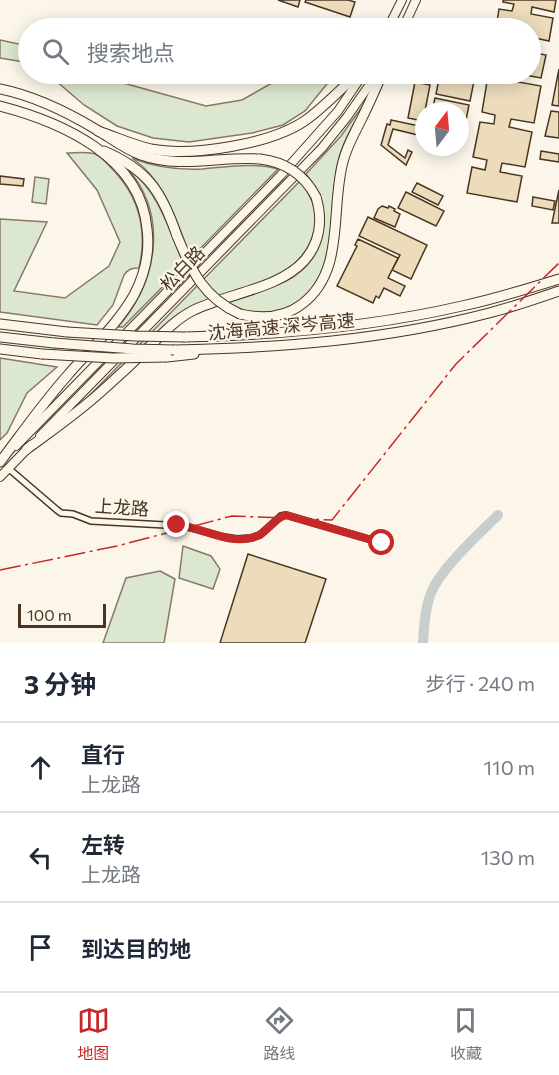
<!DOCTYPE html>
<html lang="zh">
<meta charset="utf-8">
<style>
body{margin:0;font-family:Commissioner,"Noto Sans SC",sans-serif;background:#f2f2f3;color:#1f2937}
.compass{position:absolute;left:415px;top:102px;width:54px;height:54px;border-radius:50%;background:#fff;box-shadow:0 3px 15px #0003;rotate:16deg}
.scale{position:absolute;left:18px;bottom:15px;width:88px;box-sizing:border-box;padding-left:6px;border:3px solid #4a3520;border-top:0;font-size:16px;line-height:21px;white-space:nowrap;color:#4a3520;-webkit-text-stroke:4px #fbf6e9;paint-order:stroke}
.stop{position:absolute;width:18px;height:18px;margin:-14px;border:4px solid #c62828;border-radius:50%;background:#fff}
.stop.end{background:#c62828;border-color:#fff;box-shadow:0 2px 6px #0008}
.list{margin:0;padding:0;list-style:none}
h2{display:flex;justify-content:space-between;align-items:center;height:78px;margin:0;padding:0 24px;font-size:26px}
h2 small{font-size:20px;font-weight:400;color:#747a83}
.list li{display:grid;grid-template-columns:39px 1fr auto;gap:18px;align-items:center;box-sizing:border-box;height:90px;padding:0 24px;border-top:2px solid #e0e1e3}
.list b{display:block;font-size:22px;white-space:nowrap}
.list p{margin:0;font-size:20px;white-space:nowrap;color:#747a83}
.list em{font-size:20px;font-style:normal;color:#747a83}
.icon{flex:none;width:33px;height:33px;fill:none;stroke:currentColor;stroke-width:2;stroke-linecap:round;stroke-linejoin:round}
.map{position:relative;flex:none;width:559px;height:643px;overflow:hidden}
.search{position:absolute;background:#fff;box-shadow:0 3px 15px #0003;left:18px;right:18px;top:18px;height:66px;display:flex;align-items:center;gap:15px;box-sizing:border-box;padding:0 21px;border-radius:33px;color:#747a83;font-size:22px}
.sheet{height:348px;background:#fff}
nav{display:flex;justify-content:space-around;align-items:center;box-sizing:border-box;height:84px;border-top:2px solid #e0e1e3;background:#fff;font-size:16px;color:#747a83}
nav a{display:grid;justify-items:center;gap:3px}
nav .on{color:#c62828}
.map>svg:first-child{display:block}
</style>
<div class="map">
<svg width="559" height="643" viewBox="0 0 559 643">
<rect width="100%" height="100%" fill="#fbf6e9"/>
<!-- green -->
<g fill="#dce7d0" stroke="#887966" stroke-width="1.5">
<polygon points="0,40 28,46 28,64 24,62 0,58"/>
<polygon points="48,74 102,74 109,79 206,106 242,100 281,78 286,74 335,74 305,111 283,125 252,133 189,142 153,138 117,126 84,105"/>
<path d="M367,100C356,120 343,140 338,162C326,211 343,292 280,310C262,315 243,312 227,303C249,295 273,289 293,277C330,252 333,207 306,174L341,136Z"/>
<path d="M67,153C75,153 88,151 95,154C103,157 110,167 116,173C140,200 147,233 139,268C132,268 128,269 124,275L113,305L97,325L0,312V219L47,222L14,291L65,298L109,266L120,242L97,190Z"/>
<path d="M132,158C154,167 178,170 202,169C227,167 254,162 278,169L191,258C176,221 167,182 132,158Z"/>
<path d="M128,169C160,192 169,231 184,265L123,327H118C157,282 169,217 128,169Z"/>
<polygon points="35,177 49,179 46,204 32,202"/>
<path d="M300,181C311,195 319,212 314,231C300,290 222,285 180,313C167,321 157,333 146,344C126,363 107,382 86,399Z"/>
<polygon points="0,358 57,367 27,393 7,433 0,440"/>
<polygon points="183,546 211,556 220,569 213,589 179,578"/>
<polygon points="160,571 175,579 164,643 103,643 126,578"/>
</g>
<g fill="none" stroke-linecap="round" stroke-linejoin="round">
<!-- river -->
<path stroke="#c9cecd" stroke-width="10" d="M423,643C424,626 425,609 431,593C441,568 478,535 498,515"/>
</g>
<!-- building -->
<g fill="#ecdcbc" stroke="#4a3520" stroke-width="1.5">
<polygon points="278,0 300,0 298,7"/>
<polygon points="306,0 348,0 355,2 350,17 305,2"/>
<polygon points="503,0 556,0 554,12 532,7 531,14 553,18 549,41 530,37 530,28 496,28 499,9 512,11 514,4 503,2"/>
<polygon points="530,52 546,55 541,78 519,74 518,82 541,86 534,123 511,119 509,127 532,132 525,167 502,163 500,172 522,176 517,202 467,193 472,167 485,170 487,160 473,157 480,122 494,124 495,115 482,112 488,76 501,79 502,74 530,74"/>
<polygon points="559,69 559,106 552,105"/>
<polygon points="440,74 474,81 470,101 436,94"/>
<polygon points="415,82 430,85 423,121 408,118"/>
<polygon points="435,98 469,105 465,125 460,124 460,111 432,111"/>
<polygon points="551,111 559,112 559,138 545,136"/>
<polygon points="391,120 424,127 422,136 393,129 388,145 405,158 408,150 412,152 406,165 381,145 387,124 390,125"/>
<polygon points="541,151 559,154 559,162 540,159"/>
<polygon points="0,176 24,179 23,186 0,184"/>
<polygon points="417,183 443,196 438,205 412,192"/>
<polygon points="559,190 559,223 552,223"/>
<polygon points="406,192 444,211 436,226 398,208"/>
<polygon points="533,197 555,201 553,210 532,206"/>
<polygon points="382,206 388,208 389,206 395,209 394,211 400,214 395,227 374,218 378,209"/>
<polygon points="368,217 427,245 411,279 392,270 400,255 359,236"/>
<polygon points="358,239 398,258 388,278 405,286 400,296 384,288 379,298 376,296 373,303 337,286 357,246 355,245"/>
<polygon points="248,554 326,579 305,643 220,643"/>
</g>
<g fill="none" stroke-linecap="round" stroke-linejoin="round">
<defs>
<polyline id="street" points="8,468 57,510 61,513 73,514 91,521 184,526 224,537 237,539 251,538 260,535 281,516 286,515 382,543"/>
<g id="primary">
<polyline points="388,28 402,0"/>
<polyline points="403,28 416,0"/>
<polyline points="40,436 322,148 347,117 377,74"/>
<polyline points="16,446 281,175 338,111 363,74"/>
<polyline points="0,477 31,445"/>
</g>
<g id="highway">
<path d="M0,89C35,96 67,112 97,130C112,139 125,149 141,155C181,169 220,156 260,159"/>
<path d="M0,106C62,122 141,157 147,229C150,252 145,274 134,295C117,325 90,349 67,376C43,403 22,433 0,462"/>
<path d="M98,131C116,137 133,145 151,149C192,157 272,144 306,120C325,106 341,89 357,74"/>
<path d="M104,151C148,170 162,192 177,236"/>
<path d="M240,314C262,319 284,318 302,304C346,271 330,209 343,162C347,145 356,131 363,116C370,102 376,88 382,74"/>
<polyline points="0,324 67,332"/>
<polyline points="0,337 54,343"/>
<path d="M185,337C278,335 371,327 462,306C495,299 527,289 559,279"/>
<polyline points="0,349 42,354"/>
<path d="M174,350C279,348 386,340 489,313C512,307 536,299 559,291"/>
<polyline points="167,357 194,354"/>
<path d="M27,449C53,430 79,412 103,390C120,375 137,359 153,343C165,331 177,319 192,311C225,294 279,289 304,261C320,243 323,220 316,197"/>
</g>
</defs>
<!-- street casing -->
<use href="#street" stroke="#4a3520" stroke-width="8"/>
<!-- primary casing -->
<use href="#primary" stroke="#4a3520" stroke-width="10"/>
<!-- highway casing -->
<use href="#highway" stroke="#4a3520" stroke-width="11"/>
<!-- street -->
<use href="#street" stroke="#fbf6e9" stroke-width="5"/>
<!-- primary -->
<use href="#primary" stroke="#fbf6e9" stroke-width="8"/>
<!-- highway -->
<use href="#highway" stroke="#fbf6e9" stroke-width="9"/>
<defs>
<g id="highway-bridge">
<path d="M260,159C286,162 304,174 316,197"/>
<path d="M177,236C192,272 204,298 240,314"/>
<polyline points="67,332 135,336 185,337"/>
<polyline points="54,343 133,349 174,350"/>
<polyline points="42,354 113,358 167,357"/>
</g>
</defs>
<!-- highway-bridge casing -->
<use href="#highway-bridge" stroke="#4a3520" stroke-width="11" stroke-linecap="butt"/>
<!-- highway-bridge -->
<use href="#highway-bridge" stroke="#fbf6e9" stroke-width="9"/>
<!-- power -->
<polyline stroke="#c62828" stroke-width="1.5" stroke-dasharray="21 4.5 3 4.5" stroke-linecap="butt" points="0,570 117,546 232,516 332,520 456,364 559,263"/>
</g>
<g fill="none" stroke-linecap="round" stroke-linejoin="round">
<!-- route -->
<path stroke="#c62828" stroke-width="8" d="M177,525C202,527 226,544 251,538C267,535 272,519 286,515L382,543"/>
</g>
<g text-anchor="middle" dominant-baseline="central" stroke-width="4.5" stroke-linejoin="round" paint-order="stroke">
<!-- street labels -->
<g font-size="18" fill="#4a3520" stroke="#fbf6e9">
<text transform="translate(182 268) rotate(-46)">松白路</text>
<text transform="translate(281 326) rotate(-5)">沈海高速 深岑高速</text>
<text transform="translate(122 507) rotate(4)">上龙路</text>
</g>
</g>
</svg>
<svg class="compass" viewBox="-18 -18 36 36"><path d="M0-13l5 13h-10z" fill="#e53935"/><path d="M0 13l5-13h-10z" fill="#747a83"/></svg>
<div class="scale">100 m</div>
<div class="stop" style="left:382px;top:543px"></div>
<div class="stop end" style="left:177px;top:525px"></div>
<div class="search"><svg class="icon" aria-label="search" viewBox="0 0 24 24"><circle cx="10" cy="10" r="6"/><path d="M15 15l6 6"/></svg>搜索地点</div>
</div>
<section class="sheet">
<h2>3 分钟<small>步行 · 240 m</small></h2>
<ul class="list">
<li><svg class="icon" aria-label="ahead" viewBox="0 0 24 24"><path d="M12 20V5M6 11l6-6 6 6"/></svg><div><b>直行</b><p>上龙路</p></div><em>110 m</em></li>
<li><svg class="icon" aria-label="left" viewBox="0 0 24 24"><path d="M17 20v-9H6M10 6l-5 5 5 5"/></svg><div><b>左转</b><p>上龙路</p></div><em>130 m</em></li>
<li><svg class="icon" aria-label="arrive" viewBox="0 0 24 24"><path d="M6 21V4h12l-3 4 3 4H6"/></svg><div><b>到达目的地</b></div></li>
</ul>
</section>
<nav>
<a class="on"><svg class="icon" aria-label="map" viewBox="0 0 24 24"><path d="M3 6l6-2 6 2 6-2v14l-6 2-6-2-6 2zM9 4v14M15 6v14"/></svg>地图</a>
<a><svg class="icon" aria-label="directions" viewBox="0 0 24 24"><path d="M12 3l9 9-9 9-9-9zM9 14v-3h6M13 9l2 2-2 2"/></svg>路线</a>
<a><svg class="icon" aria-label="saved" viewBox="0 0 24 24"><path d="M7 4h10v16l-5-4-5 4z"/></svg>收藏</a>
</nav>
